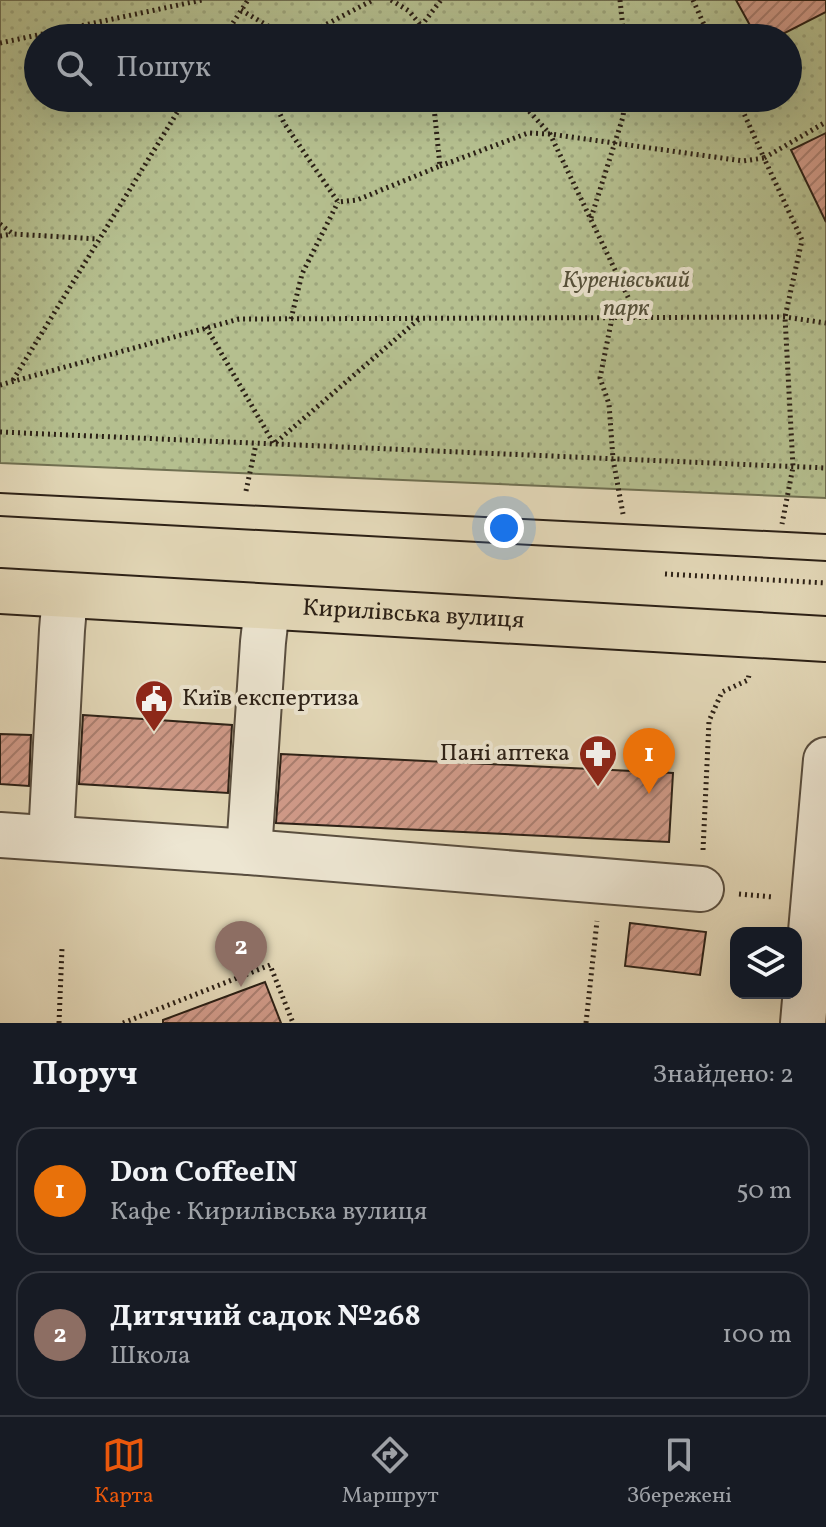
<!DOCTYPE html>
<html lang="uk">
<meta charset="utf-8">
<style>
body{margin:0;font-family:Vollkorn,serif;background:#20242c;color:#f1f3f6}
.controls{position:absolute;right:24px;bottom:24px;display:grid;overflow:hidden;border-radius:16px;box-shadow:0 8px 32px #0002}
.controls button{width:72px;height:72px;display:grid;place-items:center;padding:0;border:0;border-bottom:2px solid #363941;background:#171b24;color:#f1f3f6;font:40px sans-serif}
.you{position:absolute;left:504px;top:528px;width:28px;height:28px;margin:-20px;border:6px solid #fff;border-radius:50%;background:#1a73e8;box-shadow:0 0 0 12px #1a73e833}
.badge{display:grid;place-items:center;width:52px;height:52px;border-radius:50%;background:#ea580c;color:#fff;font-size:26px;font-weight:700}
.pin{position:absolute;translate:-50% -66px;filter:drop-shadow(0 2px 4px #0008)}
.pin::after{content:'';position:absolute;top:42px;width:28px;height:24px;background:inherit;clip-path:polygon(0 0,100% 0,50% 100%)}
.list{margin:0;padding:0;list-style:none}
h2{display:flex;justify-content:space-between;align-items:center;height:104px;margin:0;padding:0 32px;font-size:34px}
h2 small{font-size:26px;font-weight:400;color:#9ea1a6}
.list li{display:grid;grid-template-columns:52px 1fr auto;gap:24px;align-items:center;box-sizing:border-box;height:128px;margin:0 16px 16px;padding:0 16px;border:2px solid #363941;border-radius:24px}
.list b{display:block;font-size:30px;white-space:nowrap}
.list p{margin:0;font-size:26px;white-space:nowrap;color:#9ea1a6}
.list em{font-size:26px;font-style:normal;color:#9ea1a6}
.icon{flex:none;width:44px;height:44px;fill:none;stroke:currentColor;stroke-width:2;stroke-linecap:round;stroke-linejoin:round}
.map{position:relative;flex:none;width:826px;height:1023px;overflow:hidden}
.search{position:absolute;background:#171b24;box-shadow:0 8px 32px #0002;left:24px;right:24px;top:24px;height:88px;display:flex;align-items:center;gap:20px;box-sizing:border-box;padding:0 28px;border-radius:44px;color:#9ea1a6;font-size:30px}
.sheet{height:392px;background:#171b24}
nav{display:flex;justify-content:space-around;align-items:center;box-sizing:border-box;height:112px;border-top:2px solid #363941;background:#171b24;font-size:22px;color:#9ea1a6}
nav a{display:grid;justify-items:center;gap:4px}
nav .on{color:#ea580c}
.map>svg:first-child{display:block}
</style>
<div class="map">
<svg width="826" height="1023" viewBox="0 0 826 1023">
<defs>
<pattern id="park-dots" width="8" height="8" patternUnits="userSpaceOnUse" patternTransform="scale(2)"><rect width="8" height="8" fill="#b5bf8f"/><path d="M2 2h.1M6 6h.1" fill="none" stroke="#9ca47b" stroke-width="1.8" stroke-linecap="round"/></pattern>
<pattern id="building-hatch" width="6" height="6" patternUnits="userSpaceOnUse" patternTransform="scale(2)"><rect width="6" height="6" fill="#d29c8b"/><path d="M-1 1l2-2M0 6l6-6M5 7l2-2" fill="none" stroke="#ab7f71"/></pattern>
</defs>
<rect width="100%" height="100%" fill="#e4d9b9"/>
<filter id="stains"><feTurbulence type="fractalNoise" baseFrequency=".0025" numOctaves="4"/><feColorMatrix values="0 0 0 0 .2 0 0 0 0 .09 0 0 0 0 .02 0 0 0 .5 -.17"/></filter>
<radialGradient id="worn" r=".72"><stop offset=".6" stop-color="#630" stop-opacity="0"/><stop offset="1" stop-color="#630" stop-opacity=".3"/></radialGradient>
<!-- park -->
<path fill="url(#park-dots)" stroke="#707052" stroke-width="2" fill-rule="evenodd" d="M0,0H826V498L0,463ZM38,38H788V98H38Z"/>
<!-- building -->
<g fill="url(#building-hatch)" stroke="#2b2016" stroke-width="2">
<polygon points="736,0 826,0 826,12 775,38 757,38"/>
<polygon points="826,133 826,222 791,150"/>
<polygon points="83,715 232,725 228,793 79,784"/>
<polygon points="0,734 31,735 29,786 0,784"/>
<polygon points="281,754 673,773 669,842 276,823"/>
<polygon points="630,923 706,932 700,975 625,966"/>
<polygon points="265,982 281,1023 163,1023 163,1020"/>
</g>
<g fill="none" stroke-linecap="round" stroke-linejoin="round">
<defs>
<g id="minor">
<polyline points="0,835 249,852 701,889"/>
<polyline points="51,838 62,630 65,595"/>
<polyline points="249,852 263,642 267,607"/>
<polyline points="803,1023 826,760"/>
</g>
<g id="major">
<path id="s1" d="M0,591L826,639"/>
</g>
</defs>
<!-- minor casing -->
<use href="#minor" stroke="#594e3f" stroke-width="48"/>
<!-- major casing -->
<use href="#major" stroke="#2b2016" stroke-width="48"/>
<!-- path -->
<g stroke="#2b2016" stroke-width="5" stroke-dasharray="2 4" stroke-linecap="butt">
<polyline points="391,0 409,11 427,33 428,38"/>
<polyline points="620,0 624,38"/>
<polyline points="693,0 710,38"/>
<polyline points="241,10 268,26 279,38"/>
<polyline points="421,26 441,0"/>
<polyline points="223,38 248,0"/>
<polyline points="300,38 373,0"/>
<polyline points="0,43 202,0"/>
<polyline points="273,98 284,123 338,202 357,200 440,166 433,98"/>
<polyline points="517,98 550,134 638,318"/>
<polyline points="737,98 764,158 826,122"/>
<polyline points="440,166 528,133 550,134 743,161 764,158 802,240 785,317 793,467 782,524"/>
<polyline points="591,218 623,117 625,98"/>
<polyline points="0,224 13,234 98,239"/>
<polyline points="0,236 12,234"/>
<polyline points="612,318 600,378 609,404 613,459 623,514"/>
<polyline points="291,319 302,274 338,202"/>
<polyline points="206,327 274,444 419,319"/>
<polyline points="13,380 186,98"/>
<polyline points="0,385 239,319 785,317 826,323"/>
<polyline points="0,432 826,468"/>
<polyline points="246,491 256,444"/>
<polyline points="665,574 826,583"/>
<polyline points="703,850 709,721 722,692 748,680 749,675"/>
<polyline points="739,894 773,897"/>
<polyline points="59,1023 62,948"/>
<polyline points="123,1023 270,965 293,1023"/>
<polyline points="586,1023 597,921"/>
</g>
<!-- minor -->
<use href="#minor" stroke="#ede6d2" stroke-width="44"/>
<!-- major -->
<use href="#major" stroke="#e4d9b9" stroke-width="44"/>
<!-- tram -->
<g stroke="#2b2016" stroke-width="2">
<polyline points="0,493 826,534"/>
<polyline points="0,516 826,561"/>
</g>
</g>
<!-- icons -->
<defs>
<symbol id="civic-pin" viewBox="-11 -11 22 30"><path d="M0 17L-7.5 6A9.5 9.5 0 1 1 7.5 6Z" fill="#8f2418" stroke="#ede6d2"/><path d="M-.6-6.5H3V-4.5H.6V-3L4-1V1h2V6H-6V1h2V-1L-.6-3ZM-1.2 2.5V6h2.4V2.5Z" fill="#fff"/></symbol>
<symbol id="pharmacy-pin" viewBox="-11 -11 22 30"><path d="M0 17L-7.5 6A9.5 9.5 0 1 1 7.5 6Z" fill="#8f2418" stroke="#ede6d2"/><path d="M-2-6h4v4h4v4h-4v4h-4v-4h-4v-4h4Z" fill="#fff"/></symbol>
</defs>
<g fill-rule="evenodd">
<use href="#civic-pin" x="132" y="677" width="44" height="60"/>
<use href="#pharmacy-pin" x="576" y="732" width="44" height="60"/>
</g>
<g text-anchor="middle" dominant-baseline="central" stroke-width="8" stroke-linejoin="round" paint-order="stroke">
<!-- park labels -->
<g font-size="24" font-style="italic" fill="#54503a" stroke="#ede6d2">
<text x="626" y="281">Куренівський<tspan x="626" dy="28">парк</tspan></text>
</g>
<!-- street labels -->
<g font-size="24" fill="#2b2016" stroke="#ede6d2">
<text stroke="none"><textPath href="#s1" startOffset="414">Кирилівська вулиця</textPath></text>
</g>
<!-- poi labels -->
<g font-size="24" fill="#2b2016" stroke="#ede6d2" text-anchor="start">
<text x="182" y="699">Київ експертиза</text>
<text x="570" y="754" text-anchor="end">Пані аптека</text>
</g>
</g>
<rect width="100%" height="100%" filter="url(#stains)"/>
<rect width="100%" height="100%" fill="url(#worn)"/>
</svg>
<div class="controls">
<button><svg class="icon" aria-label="layers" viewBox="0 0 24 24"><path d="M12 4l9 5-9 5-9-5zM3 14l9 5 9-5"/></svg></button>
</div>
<div class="you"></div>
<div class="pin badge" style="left:649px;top:794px;background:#e8710a">1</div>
<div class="pin badge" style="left:241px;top:987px;background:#8d6e63">2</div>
<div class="search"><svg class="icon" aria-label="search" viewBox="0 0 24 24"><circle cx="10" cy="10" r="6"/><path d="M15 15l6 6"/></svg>Пошук</div>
</div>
<section class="sheet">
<h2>Поруч<small>Знайдено: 2</small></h2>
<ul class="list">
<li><span class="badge" style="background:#e8710a">1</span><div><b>Don CoffeeIN</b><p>Кафе · Кирилівська вулиця</p></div><em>50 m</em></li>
<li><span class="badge" style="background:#8d6e63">2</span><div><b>Дитячий садок №268</b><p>Школа</p></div><em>100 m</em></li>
</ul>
</section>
<nav>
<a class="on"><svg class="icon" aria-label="map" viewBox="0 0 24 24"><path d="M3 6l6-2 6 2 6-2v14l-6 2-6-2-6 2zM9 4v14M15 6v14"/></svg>Карта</a>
<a><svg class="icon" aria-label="directions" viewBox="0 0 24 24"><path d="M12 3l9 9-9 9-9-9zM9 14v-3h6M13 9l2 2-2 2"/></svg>Маршрут</a>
<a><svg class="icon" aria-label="saved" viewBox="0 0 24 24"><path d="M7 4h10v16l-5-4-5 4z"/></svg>Збережені</a>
</nav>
